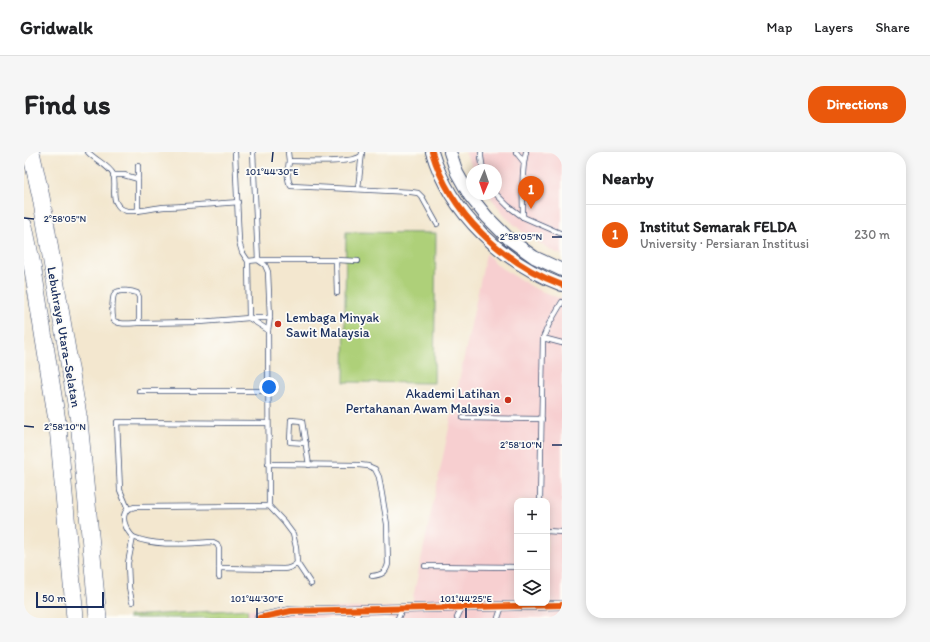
<!DOCTYPE html>
<meta charset="utf-8">
<style>
body{margin:0;font-family:Itim,sans-serif;background:#f6f6f6;color:#202124}
.controls{position:absolute;right:12px;bottom:12px;display:grid;overflow:hidden;border-radius:8px;box-shadow:0 2px 10px #0003}
.controls button{width:36px;height:36px;display:grid;place-items:center;padding:0;border:0;border-bottom:1px solid #e0e0e0;background:#fff;color:#202124;font:20px sans-serif}
.compass{position:absolute;left:442px;top:12px;width:36px;height:36px;border-radius:50%;background:#fff;box-shadow:0 2px 10px #0003;rotate:182deg}
.scale{position:absolute;left:12px;bottom:10px;width:68px;box-sizing:border-box;padding-left:4px;border:2px solid #1b2f5e;border-top:0;font-size:11px;line-height:14px;white-space:nowrap;color:#1b2f5e;-webkit-text-stroke:3px #fdfcf7;paint-order:stroke}
.you{position:absolute;left:245px;top:235px;width:14px;height:14px;margin:-10px;border:3px solid #fff;border-radius:50%;background:#1a73e8;box-shadow:0 0 0 6px #1a73e833}
.badge{display:grid;place-items:center;width:26px;height:26px;border-radius:50%;background:#ea580c;color:#fff;font-size:13px;font-weight:700}
.pin{position:absolute;translate:-50% -33px;filter:drop-shadow(0 1px 2px #0008)}
.pin::after{content:'';position:absolute;top:21px;width:14px;height:12px;background:inherit;clip-path:polygon(0 0,100% 0,50% 100%)}
.list{margin:0;padding:0;list-style:none}
h2{display:flex;justify-content:space-between;align-items:center;height:52px;margin:0;padding:0 16px;font-size:17px}
h2 small{font-size:13px;font-weight:400;color:#757577}
.list li{display:grid;grid-template-columns:26px 1fr auto;gap:12px;align-items:center;box-sizing:border-box;height:60px;padding:0 16px;border-top:1px solid #e0e0e0}
.list b{display:block;font-size:15px;white-space:nowrap}
.list p{margin:0;font-size:13px;white-space:nowrap;color:#757577}
.list em{font-size:13px;font-style:normal;color:#757577}
.icon{flex:none;width:22px;height:22px;fill:none;stroke:currentColor;stroke-width:2;stroke-linecap:round;stroke-linejoin:round}
.map{position:relative;flex:none;width:538px;height:466px;overflow:hidden;border-radius:16px}
header{display:flex;align-items:center;gap:24px;box-sizing:border-box;height:56px;padding:0 20px;background:#fff;border-bottom:1px solid #e0e0e0}
header strong{font-size:19px}
nav{display:flex;gap:22px;margin-inline-start:auto;font-size:14px}
.intro{display:flex;align-items:center;justify-content:space-between;box-sizing:border-box;height:96px;padding:0 24px}
h1{margin:0;font-size:28px}
.button{padding:10px 18px;border-radius:16px;background:#ea580c;color:#fff;font-size:14px;font-weight:700}
main{display:flex;gap:24px;padding:0 24px}
aside{flex:1;background:#fff;border-radius:16px;box-shadow:0 2px 10px #0003}
.map>svg:first-child{display:block}
</style>
<header>
<strong>Gridwalk</strong>
<nav><a>Map</a><a>Layers</a><a>Share</a></nav>
</header>
<div class="intro"><h1>Find us</h1><a class="button">Directions</a></div>
<main>
<div class="map">
<svg width="538" height="466" viewBox="0 0 538 466">
<rect width="100%" height="100%" fill="#fdfcf7"/>
<filter id="ink" filterUnits="userSpaceOnUse"><feTurbulence type="fractalNoise" baseFrequency=".025" numOctaves="2"/><feDisplacementMap in="SourceGraphic" scale="8" xChannelSelector="R" yChannelSelector="G"/><feConvolveMatrix kernelMatrix="1 2 1 2 8 2 1 2 1" color-interpolation-filters="sRGB"/></filter>
<filter id="wash" filterUnits="userSpaceOnUse"><feTurbulence type="fractalNoise" baseFrequency=".012" numOctaves="4" result="noise"/><feDisplacementMap in="SourceGraphic" scale="16" xChannelSelector="R" yChannelSelector="G"/><feGaussianBlur stdDeviation="0.9" result="paint"/><feColorMatrix in="noise" values="0 0 0 0 0 0 0 0 0 0 0 0 0 0 0 0 0 1.4 0 .05"/><feComposite in="paint" operator="in"/></filter>
<g filter="url(#wash)">
<rect width="100%" height="100%" fill="#f3e7cf"/>
<!-- built -->
<g fill="#f7cfd0" fill-rule="evenodd">
<polygon points="441,0 538,0 538,103 530,100 502,83 483,66 464,42 472,42 472,18 450,18"/>
<path d="M462,102L477,116L512,137L538,147V466H104V464L233,457H258L387,455ZM493,349H523V451H493Z"/>
</g>
<!-- green -->
<g fill="#aed079" stroke="#64806c">
<polygon points="322,80 412,81 410,231 320,230"/>
<polygon points="223,457 224,463 221,466 104,466 104,464"/>
</g>
</g>
<g filter="url(#ink)">
<g fill="none" stroke-linecap="round" stroke-linejoin="round">
<defs>
<g id="service">
<path d="M64,0C71,8 84,13 89,22C93,32 87,44 93,52C95,56 99,58 103,59C115,60 128,56 140,55C165,54 189,52 214,50"/>
<polyline points="211,0 215,90 218,100 224,109 225,166 244,178"/>
<polyline points="229,0 234,108 241,113 244,120 246,166 244,178 245,354"/>
<path d="M264,0L265,9C280,9 327,12 337,4"/>
<polyline points="457,0 457,5 459,18"/>
<polyline points="492,0 499,9"/>
<path d="M265,9C264,17 262,28 267,34L387,40L394,41L398,45L413,72"/>
<polyline points="114,14 114,59"/>
<polyline points="89,23 100,23 114,27"/>
<polyline points="334,37 338,0"/>
<polyline points="472,42 484,54 499,65 538,82"/>
<path d="M499,65C499,43 497,21 502,0"/>
<polyline points="312,108 313,141"/>
<polyline points="224,109 234,108 312,108 334,109"/>
<path d="M115,171C110,171 97,173 93,170C91,170 89,168 89,166C88,161 88,144 91,141C96,137 108,139 113,141L115,145V171L176,170L225,166H246"/>
<polyline points="519,186 538,191"/>
<polyline points="115,239 244,239"/>
<polyline points="439,266 518,267"/>
<polyline points="282,291 266,290 267,268 278,269 285,313"/>
<path d="M244,312L335,313L344,314L351,317L355,325L363,372L364,412C362,421 357,423 348,424"/>
<polyline points="516,349 519,186 525,172 538,150"/>
<polyline points="104,357 96,338 93,270 244,271"/>
<polyline points="523,379 538,380"/>
<path d="M109,385C132,395 164,391 189,390L193,392L195,396V425"/>
<polyline points="401,414 493,415"/>
<path d="M195,416L259,417C265,417 269,415 273,411"/>
<path d="M108,450L105,435L104,411L109,385C103,379 95,365 104,357C105,357 110,355 111,355L245,354L260,370L269,382L272,395L273,411L287,432"/>
<polyline points="332,466 336,458"/>
<polyline points="374,466 378,457"/>
<polyline points="433,466 438,455"/>
<polyline points="474,466 478,454"/>
</g>
<polyline id="minor" points="235,466 267,459 538,453"/>
<g id="tertiary">
<path d="M408,0C426,61 479,111 538,133"/>
<polyline points="426,0 433,21 446,44 463,65 485,87 510,105 538,118"/>
</g>
<g id="motorway">
<polyline points="7,0 17,45 55,269 74,466"/>
<polyline points="0,74 9,118 34,275 51,466"/>
</g>
</defs>
<!-- service casing -->
<use href="#service" stroke="#3b4b6f" stroke-width="6"/>
<!-- minor casing -->
<use href="#minor" stroke="#3b4b6f" stroke-width="10"/>
<!-- tertiary casing -->
<use href="#tertiary" stroke="#3b4b6f" stroke-width="14"/>
<!-- motorway casing -->
<use href="#motorway" stroke="#3b4b6f" stroke-width="18"/>
<!-- service -->
<use href="#service" stroke="#fff" stroke-width="4.5"/>
<!-- minor -->
<use href="#minor" stroke="#fff" stroke-width="9"/>
<!-- tertiary -->
<use href="#tertiary" stroke="#fff" stroke-width="12"/>
<!-- motorway -->
<use href="#motorway" stroke="#fff" stroke-width="17"/>
<defs>
<g id="cycleway">
<path d="M408,0C426,61 479,111 538,133"/>
<polyline points="235,466 267,459 538,453"/>
</g>
</defs>
<!-- cycleway casing -->
<use href="#cycleway" stroke="#fdfcf7" stroke-width="8"/>
<!-- cycleway -->
<use href="#cycleway" stroke="#e8590c" stroke-width="6"/>
</g>
</g>
<!-- ticks -->
<path fill="none" stroke="#1b2f5e" stroke-width="1.5" d="M248,10L249,0M0,66L10,67M528,85H538M0,274L10,275M528,293H538M233,466V456M442,466V456"/>
<!-- markers -->
<g fill="#c8321e" stroke="#fdfcf7" stroke-width="1.5">
<circle cx="254" cy="172" r="4"/>
<circle cx="484" cy="248" r="4"/>
</g>
<g text-anchor="middle" dominant-baseline="central" stroke-width="3.5" stroke-linejoin="round" paint-order="stroke">
<!-- poi labels -->
<g font-size="13" fill="#1b2f5e" stroke="#fdfcf7" text-anchor="start">
<text x="262" y="165">Lembaga Minyak<tspan x="262" dy="15">Sawit Malaysia</tspan></text>
<text x="476" y="241" text-anchor="end">Akademi Latihan<tspan x="476" dy="15">Pertahanan Awam Malaysia</tspan></text>
</g>
<!-- street labels -->
<g font-size="13" fill="#1b2f5e" stroke="#fdfcf7">
<text transform="translate(40 185) rotate(80)">Lebuhraya Utara–Selatan</text>
</g>
</g>
<g font-size="10" text-anchor="middle" fill="#1b2f5e" stroke="#fdfcf7" stroke-width="3.5" stroke-linejoin="round" paint-order="stroke">
<text x="248" y="23">101°44'30"E</text>
<text x="41" y="70">2°58'05"N</text>
<text x="497" y="88">2°58'05"N</text>
<text x="41" y="278">2°58'10"N</text>
<text x="497" y="296">2°58'10"N</text>
<text x="233" y="450">101°44'30"E</text>
<text x="442" y="450">101°44'25"E</text>
</g>
</svg>
<div class="controls">
<button>+</button>
<button>−</button>
<button><svg class="icon" aria-label="layers" viewBox="0 0 24 24"><path d="M12 4l9 5-9 5-9-5zM3 14l9 5 9-5"/></svg></button>
</div>
<svg class="compass" viewBox="-18 -18 36 36"><path d="M0-13l5 13h-10z" fill="#e53935"/><path d="M0 13l5-13h-10z" fill="#757577"/></svg>
<div class="scale">50 m</div>
<div class="you"></div>
<div class="pin badge" style="left:507px;top:57px">1</div>
</div>
<aside>
<h2>Nearby<small></small></h2>
<ul class="list">
<li><span class="badge">1</span><div><b>Institut Semarak FELDA</b><p>University · Persiaran Institusi</p></div><em>230 m</em></li>
</ul>
</aside>
</main>
